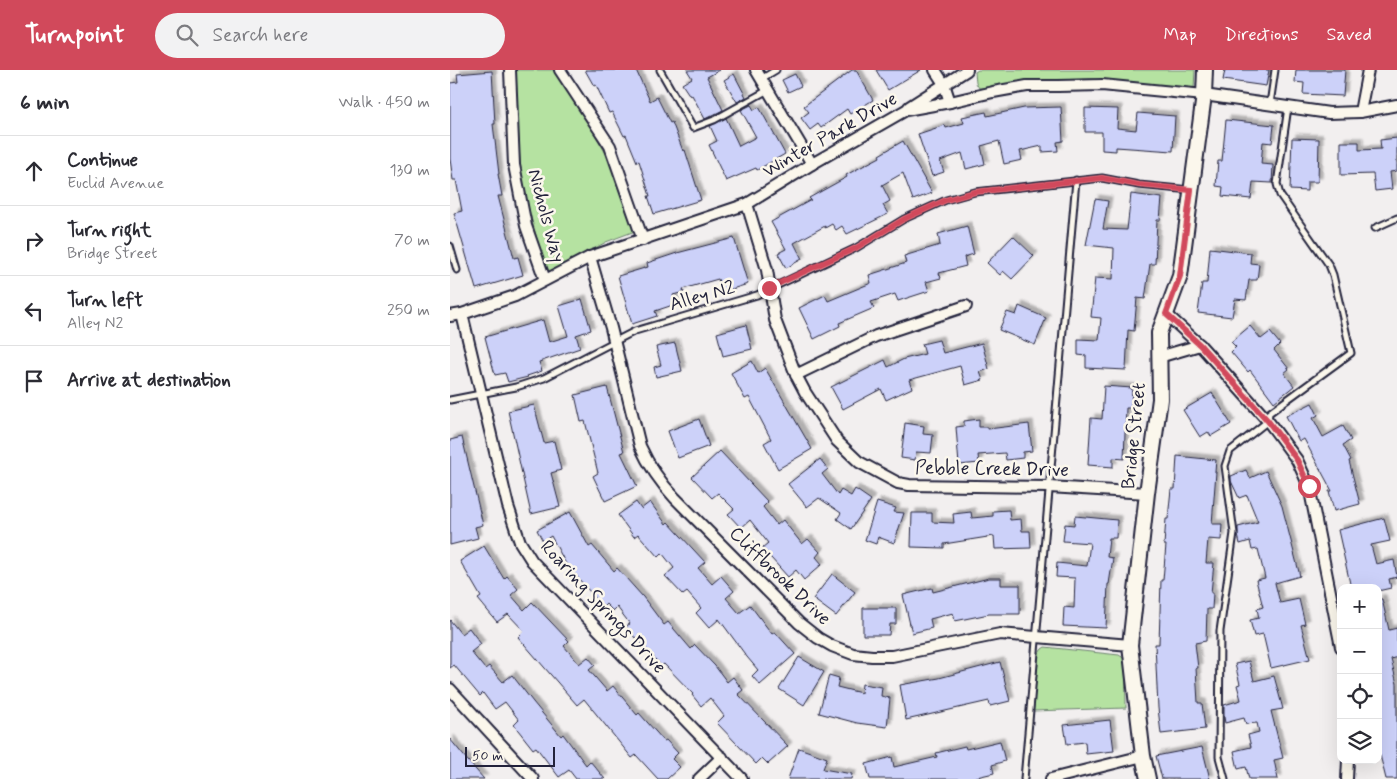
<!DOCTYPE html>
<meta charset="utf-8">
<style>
body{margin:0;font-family:Mynerve,sans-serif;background:#f2f2f3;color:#2b2b33}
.controls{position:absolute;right:15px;bottom:15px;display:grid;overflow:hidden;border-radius:10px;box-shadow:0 5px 20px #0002}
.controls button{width:45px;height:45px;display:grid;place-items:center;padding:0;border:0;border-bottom:1px solid #e1e1e2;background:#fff;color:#2b2b33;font:25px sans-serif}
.scale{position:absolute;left:15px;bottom:12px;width:90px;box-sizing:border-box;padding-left:5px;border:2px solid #22223b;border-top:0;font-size:14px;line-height:18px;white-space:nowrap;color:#22223b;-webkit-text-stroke:4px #fbf7ec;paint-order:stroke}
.stop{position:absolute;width:15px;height:15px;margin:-11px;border:4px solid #d1495b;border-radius:50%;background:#fff}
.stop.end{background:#d1495b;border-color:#fff;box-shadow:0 1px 5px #0008}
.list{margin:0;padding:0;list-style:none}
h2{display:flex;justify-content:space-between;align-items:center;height:65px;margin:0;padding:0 20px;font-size:21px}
h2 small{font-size:16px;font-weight:400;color:#7c7c81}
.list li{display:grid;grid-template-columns:32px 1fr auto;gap:15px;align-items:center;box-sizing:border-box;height:70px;padding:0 20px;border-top:1px solid #e1e1e2}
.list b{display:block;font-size:19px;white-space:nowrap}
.list p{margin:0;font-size:16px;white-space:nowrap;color:#7c7c81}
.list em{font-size:16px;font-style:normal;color:#7c7c81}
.icon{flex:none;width:28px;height:28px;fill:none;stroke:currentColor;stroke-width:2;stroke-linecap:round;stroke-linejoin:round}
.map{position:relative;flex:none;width:947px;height:709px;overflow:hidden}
header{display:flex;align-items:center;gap:30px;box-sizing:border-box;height:70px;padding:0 25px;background:#d1495b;color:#fff}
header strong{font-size:24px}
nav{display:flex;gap:28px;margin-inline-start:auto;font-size:18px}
.search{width:350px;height:45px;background:#f2f2f3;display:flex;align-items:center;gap:12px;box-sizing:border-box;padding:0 18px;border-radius:28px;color:#7c7c81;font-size:19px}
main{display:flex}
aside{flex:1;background:#fff}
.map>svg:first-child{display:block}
</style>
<header>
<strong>Turnpoint</strong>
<div class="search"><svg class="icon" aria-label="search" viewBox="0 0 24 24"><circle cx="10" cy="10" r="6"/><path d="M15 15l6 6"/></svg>Search here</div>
<nav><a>Map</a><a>Directions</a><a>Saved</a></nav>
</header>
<main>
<aside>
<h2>6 min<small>Walk · 450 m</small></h2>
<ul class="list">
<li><svg class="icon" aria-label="ahead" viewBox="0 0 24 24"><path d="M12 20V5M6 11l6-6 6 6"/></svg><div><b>Continue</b><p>Euclid Avenue</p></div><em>130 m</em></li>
<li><svg class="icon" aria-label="right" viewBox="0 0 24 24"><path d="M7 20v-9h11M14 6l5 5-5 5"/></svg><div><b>Turn right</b><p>Bridge Street</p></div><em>70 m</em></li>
<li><svg class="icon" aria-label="left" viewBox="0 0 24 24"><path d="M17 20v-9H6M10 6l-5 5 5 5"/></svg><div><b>Turn left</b><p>Alley N2</p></div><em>250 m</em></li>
<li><svg class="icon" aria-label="arrive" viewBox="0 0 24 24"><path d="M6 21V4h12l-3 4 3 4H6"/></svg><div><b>Arrive at destination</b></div></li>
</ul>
</aside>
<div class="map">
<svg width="947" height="709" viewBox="0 0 947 709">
<defs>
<filter id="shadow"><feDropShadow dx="4" dy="-4" stdDeviation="1" flood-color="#0004"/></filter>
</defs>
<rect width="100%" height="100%" fill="#f2efef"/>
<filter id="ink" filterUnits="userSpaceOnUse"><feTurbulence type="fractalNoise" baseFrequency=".02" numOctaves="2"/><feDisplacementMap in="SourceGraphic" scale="10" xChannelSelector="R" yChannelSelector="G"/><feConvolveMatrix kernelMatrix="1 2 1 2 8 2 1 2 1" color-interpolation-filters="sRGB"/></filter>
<g filter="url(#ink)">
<!-- green -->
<g fill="#b5e2a1" stroke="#6c826e">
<polygon points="65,0 104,0 136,49 162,94 185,161 156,172 101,203 95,198 71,111"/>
<polygon points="528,0 745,0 744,18 731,19 641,9 597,10 529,18 526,13 525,2"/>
<polygon points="595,577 669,585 675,589 676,638 583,641 589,583 592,579"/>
</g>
<!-- building -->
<g fill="#ccd1f9" stroke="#22223b" filter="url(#shadow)">
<polygon points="135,0 186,0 200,31 207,27 220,53 222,52 233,81 235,80 251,130 204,144 198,126 200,126 189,91 187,92 176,65 174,66 162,42 159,43 146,15 144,16"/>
<polygon points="237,0 270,0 257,7 273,40 255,49 242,25 240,26 232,14 242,8"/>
<polygon points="402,0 406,0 423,30 400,44 397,39 371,58 368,54 360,60 351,48 359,42 354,36"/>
<polygon points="426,0 471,0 438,20"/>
<polygon points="775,0 819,0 816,16 773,10"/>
<polygon points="846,0 895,0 893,26 853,24 854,13 845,12"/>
<polygon points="42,1 45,54 43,54 49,104 48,104 52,126 48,126 64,188 68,187 73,205 26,219 4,143 12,141 6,110 3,110 0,89 0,13 8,12 7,4"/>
<polygon points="284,4 296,27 287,32 274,10"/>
<polygon points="345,4 351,16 338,22 332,10"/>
<polygon points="301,35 304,40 309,37 335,84 307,100 306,98 276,111 259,75 267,71 260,56 276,48 289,76 306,67 291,40"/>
<polygon points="611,37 613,71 607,72 608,81 592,82 592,76 570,81 572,90 554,94 549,71 531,76 535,94 516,99 512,83 490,91 494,102 482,106 468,64 495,55 496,58 514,53 512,47 536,42 537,46 574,38"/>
<polygon points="635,38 668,39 667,58 686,60 688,43 725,46 723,81 666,77 666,81 652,80 652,62 635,62"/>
<polygon points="776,50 824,55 822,73 813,72 811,94 823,95 822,113 803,112 801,129 772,126 773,117 766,116 768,91 772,91"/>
<polygon points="842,68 869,69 868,112 857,112 857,121 840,120"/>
<polygon points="947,68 947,101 940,102 942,119 925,121 923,104 891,105 891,72 909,72 909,80 931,79 930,70"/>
<polygon points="453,71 482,123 463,130 453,103 432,115 440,131 433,135 438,144 397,164 392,156 386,160 382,154 375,158 375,156 344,173 352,189 336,198 328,183 336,179 321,152 361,130 359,128 397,107 396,105 430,87 429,85"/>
<polygon points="681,124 712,128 710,150 707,150 705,194 700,194 695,229 687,228 684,261 678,260 676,300 636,298 636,286 628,285 628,269 649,270 651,248 641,247 645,208 663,209 664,178 636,175 645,129 658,131 653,159 677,160"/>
<polygon points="517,156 524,184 514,187 516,196 489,203 491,208 476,212 479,221 448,231 445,224 421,232 424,238 389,253 390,256 364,269 349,238 375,225 378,231 421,213 419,205 456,193 454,186 490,175 488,164"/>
<polygon points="563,166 584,186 562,209 553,201 550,205 537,193"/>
<polygon points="284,168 298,214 272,222 268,209 233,219 234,222 223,225 226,234 205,241 207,246 182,254 168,206 198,197 197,193 227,183"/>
<polygon points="760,178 801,183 800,193 809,194 807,210 799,210 796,230 785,229 782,247 748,243 752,213 757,213"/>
<polygon points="132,229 141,260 126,265 130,278 89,292 92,301 77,306 78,307 58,312 55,303 45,305 35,267 93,250 99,272 118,266 109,236"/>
<polygon points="569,236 596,248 585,275 549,260 557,242 566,245"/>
<polygon points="296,255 302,279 273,286 267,263"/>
<polygon points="800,256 811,269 820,262 830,274 824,280 839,299 834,303 844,316 824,332 800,300 798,302 781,282 786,277 781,272"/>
<polygon points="489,270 493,283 532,273 539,299 530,302 533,310 515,315 510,296 459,310 462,318 436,330 431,319 393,339 381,317 435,290 438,297 454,289 475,284 472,274"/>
<polygon points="225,273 232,301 206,307 204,297 211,295 206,277"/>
<polygon points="302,291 308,303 315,298 362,379 328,399 314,373 321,369 299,327 295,329 281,303"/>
<polygon points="654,316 682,318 681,338 676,338 674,389 663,388 663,397 638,395 641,348 652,349"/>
<polygon points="157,317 174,382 171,383 187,416 155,431 143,406 148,403 135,351 131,352 125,325"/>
<polygon points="762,323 781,354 761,366 758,362 750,367 733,340"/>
<polygon points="862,333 868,345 863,348 873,367 893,356 901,370 893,375 901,390 899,391 910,434 884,441 879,421 882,421 854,369 849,371 836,346"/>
<polygon points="84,335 94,373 104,371 111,400 101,403 110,437 81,444 58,341"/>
<polygon points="249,349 259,376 228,388 218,361"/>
<polygon points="529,349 529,357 538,357 538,359 579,354 582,381 573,382 573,388 556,390 555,383 528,385 529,393 509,395 506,357 514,356 514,351"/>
<polygon points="455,353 474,356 473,364 483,365 481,383 466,382 465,390 451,388"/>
<polygon points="12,367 33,455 25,457 28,468 0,475 0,370"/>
<polygon points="270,381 318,432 313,437 327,455 333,450 352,474 358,469 370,482 366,487 372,494 354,510 346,500 338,507 312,478 318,473 300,450 291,458 278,444 284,439 268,423 262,428 242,407"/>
<polygon points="727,386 766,390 765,402 766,402 762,454 772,454 771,470 758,469 756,493 764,493 761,523 763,523 762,539 757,539 756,571 745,573 748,598 746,598 748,633 752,633 755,659 711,664 708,638 705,574 709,574 711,510 713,510 716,475 714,475 716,449 718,449 721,419 725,419"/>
<polygon points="370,389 378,399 372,404 388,425 391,420 401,426 405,419 421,430 401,459 387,449 391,443 369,428 357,437 338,414"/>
<polygon points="796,400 800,408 816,401 832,436 850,506 825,513 830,533 849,529 855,554 851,555 860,589 821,598 813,564 804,566 800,550 809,548 807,539 813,537 806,510 815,508 808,479 802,480 800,471 790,474 788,465 788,457 808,452 797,425 789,428 781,411 781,406"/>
<polygon points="186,432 191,439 200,432 216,454 218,452 255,492 248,498 262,514 271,506 284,521 276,528 289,543 300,535 322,564 325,562 345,584 310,615 302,606 308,600 297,587 269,549 259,558 246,543 251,538 237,522 233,525 215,506 224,498 212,483 208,487 188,464 184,467 168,445"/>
<polygon points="427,432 446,438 444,442 454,443 444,473 428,467 426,474 415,470"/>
<polygon points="559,440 560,450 571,449 572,461 580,461 581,478 545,479 544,466 494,474 494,478 461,477 462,443 482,443 482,452 504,453 503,444 521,442 522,448 543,446 543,441"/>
<polygon points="120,442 139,477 142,475 164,501 167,498 193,527 214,555 218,552 241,579 245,575 265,596 277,612 283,607 293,620 288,624 338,676 318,694 312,688 306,694 267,653 274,646 260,628 251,636 242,625 243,624 214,594 211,596 186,567 185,568 176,556 180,554 167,537 163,541 156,534 153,537 116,494 101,466 93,471 87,460"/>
<polygon points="625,446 667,450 666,468 659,468 657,487 663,488 659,514 658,514 656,558 613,556 614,537 624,538 625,508 606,507 607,493 637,496 640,473 613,471 615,454 624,455"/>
<polygon points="934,448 940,471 921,475 926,494 944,490 947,507 939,509 941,518 928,521 928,518 901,518 888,460"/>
<polygon points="34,476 54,509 57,506 68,519 61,525 74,540 82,532 119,571 114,576 129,594 138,587 145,595 139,600 157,621 163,616 187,645 189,643 214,671 216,670 228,683 222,689 230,697 217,709 208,709 186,685 182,688 134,629 127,635 68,567 74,561 58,544 47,552 28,529 31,527 10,491"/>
<polygon points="382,504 405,522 386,546 363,529"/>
<polygon points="539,508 551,508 551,515 570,515 570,544 539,544 505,551 503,543 480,549 482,558 462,563 453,525 482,518 483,522"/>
<polygon points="928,529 932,529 939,560 947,558 947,587 941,589 947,614 947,709 936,709 930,685 928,685"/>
<polygon points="413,538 446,538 446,554 440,554 439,565 413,565"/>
<polygon points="0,550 11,564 19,558 31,574 21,582 35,599 39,596 53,612 62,605 83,632 111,666 113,664 136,695 140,691 155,709 126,709 119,700 109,707 86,677 83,679 64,655 69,650 55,632 45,639 33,623 30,626 4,595 0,598"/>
<polygon points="349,587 374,602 354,635 329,619"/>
<polygon points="799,591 804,611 824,606 833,639 821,641 833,688 824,690 828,709 799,709 796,697 788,699 784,681 801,677 798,665 809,662 807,653 796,654 794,648 775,653 774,647 774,635 791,630 787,615 790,614 785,594"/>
<polygon points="550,592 560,631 540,636 539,631 456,650 450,615 489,608"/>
<polygon points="379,605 389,608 387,617 411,623 412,614 432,617 431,626 440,628 437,657 407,653 369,643"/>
<polygon points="660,650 664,681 636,684 635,672 617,674 614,655"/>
<polygon points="0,669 18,691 34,709 0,709"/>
<polygon points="550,671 555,691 542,695 544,703 518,709 420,709 416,694 442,687 444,697 487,687 486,683 515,676 516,679"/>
<polygon points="752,677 760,709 712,709 706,686"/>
<polygon points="349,678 377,688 373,699 402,704 401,709 338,709"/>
</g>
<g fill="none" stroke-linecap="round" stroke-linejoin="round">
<defs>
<g id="lane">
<polyline points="210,0 243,58 264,50 318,20"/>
<polyline points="311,9 326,0"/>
<polyline points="820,34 825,0"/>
<polyline points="925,158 947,148"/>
<polyline points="0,176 7,200"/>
<polyline points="0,330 66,317 94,308 185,261 307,225 406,178 454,149 496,130 525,122 652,108 689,115 740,120"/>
<polyline points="574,709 626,110"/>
<polyline points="775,709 769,687 770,561 784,463 775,396 780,381 818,351 819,343 901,283 883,205 879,195 830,125 827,114 838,37"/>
</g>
<g id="street">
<polyline points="60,0 64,95 76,156 95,210"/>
<polyline points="110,0 160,76 193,170"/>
<polyline points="306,0 362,94"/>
<polyline points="485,0 494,14 500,32"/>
<polyline points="459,37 517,0"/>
<polyline points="910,42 918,0"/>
<polyline points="297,134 317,200 325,250 346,305 355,322 387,371 409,392 448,413 459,415 599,417 697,423"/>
<path d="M140,187L161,258L190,376C199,396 210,412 225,428L349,553L368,568L382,576L403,584L422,586H442L550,564L680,575"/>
<polyline points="12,244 58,436 70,472 82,491 292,709"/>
<polyline points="716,244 750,275 818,351 847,390 859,416 891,577"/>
<polyline points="0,246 12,244 65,226 140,187 297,134 362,94 456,40 500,32 543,22 577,16 608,16 652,15 754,25 879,43 910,42 947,35"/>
<polyline points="709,287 750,275"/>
<polyline points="346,305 426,266 516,236"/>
<polyline points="0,619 83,709"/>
<polyline points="249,709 272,687"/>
<polyline points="601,709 693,686"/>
<polyline points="897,709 898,690"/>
</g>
<polyline id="secondary" points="698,709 693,686 680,575 697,423 710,329 709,263 730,206 754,25 755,0"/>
</defs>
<!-- lane casing -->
<use href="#lane" stroke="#22223b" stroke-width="9"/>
<!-- street casing -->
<use href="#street" stroke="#22223b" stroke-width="14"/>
<!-- secondary casing -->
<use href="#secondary" stroke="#22223b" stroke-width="18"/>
<!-- lane -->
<use href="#lane" stroke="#fbf7ec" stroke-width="5"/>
<!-- street -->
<use href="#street" stroke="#fbf7ec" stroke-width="10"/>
<!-- secondary -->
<use href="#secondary" stroke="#fbf7ec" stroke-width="14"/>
</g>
</g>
<g fill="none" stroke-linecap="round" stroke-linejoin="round" filter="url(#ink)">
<!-- route -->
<polyline stroke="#d1495b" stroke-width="6" points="319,218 406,178 454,149 496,130 525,122 652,108 689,115 741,120 730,206 716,244 750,275 818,351 847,390 859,416"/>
</g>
<g text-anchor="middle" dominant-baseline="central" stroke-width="5" stroke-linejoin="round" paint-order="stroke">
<!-- street labels -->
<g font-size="19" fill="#22223b" stroke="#fbf7ec">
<text transform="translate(380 65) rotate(-30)">Winter Park Drive</text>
<text transform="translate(96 146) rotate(75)">Nichols Way</text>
<text transform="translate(252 226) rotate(-16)">Alley N2</text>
<text transform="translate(684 366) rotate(-84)">Bridge Street</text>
<text transform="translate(542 399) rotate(1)">Pebble Creek Drive</text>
<text transform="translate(330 506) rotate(44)">Cliffbrook Drive</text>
<text transform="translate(153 537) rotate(47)">Roaring Springs Drive</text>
</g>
</g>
</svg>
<div class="controls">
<button>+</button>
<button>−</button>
<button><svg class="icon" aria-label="locate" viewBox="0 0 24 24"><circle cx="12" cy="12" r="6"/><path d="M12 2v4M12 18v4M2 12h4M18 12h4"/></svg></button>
<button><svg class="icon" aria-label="layers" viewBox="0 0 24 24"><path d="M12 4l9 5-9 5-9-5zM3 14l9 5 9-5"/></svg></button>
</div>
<div class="scale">50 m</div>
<div class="stop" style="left:859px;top:416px"></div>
<div class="stop end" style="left:319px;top:218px"></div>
</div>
</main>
